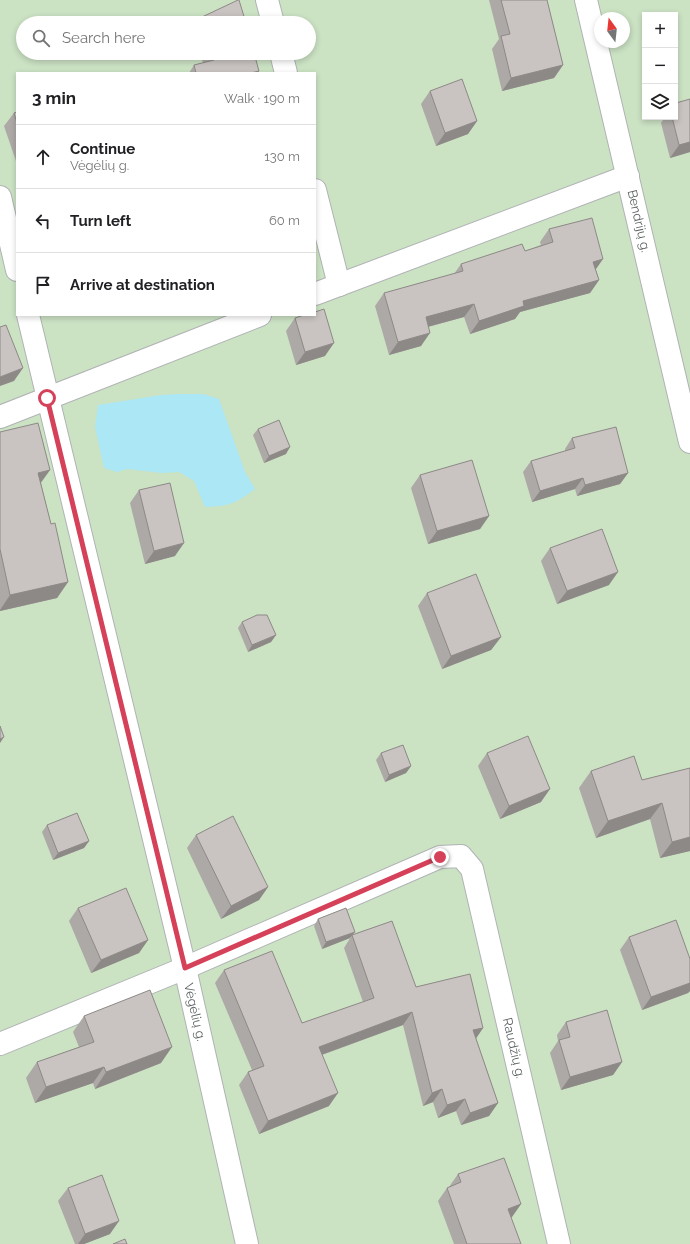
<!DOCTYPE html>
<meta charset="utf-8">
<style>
body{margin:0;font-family:Raleway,sans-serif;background:#f2f2f2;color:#202124}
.controls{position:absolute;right:12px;top:12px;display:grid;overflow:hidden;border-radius:0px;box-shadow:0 2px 6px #0003}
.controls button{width:36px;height:36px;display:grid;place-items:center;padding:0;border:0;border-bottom:1px solid #e0e0e0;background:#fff;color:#202124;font:20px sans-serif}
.compass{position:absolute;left:594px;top:12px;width:36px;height:36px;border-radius:50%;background:#fff;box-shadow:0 2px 6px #0003;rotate:345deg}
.stop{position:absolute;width:12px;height:12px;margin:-9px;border:3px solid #d6415a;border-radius:50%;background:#fff}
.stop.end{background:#d6415a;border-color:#fff;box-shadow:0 1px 4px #0008}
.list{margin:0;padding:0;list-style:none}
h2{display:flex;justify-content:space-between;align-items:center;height:52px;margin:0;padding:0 16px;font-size:17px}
h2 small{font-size:13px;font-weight:400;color:#757577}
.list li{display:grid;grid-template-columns:26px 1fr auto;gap:12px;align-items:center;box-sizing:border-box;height:64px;padding:0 16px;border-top:1px solid #e0e0e0}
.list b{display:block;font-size:15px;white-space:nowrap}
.list p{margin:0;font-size:13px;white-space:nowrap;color:#757577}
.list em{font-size:13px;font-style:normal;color:#757577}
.icon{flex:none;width:22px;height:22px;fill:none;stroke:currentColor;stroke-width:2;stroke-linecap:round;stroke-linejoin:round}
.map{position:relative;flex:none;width:690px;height:1244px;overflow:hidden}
.search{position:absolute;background:#fff;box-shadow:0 2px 6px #0003;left:16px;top:16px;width:300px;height:44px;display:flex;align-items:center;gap:10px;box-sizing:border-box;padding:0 14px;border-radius:22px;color:#757577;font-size:15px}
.panel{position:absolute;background:#fff;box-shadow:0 2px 6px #0003;left:16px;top:72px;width:300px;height:244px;border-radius:0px}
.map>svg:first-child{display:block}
</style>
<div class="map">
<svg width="690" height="1244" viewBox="0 0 690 1244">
<rect width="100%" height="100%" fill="#ede9e4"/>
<!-- green -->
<path fill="#cbe2c3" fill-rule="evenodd" d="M0,0H690V1244H0ZM645,15H675V117H645ZM600,18H624V42H600ZM23,23H309V53H23ZM17,73H315V315H17Z"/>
<!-- water -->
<path fill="#ace7f6" d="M179,394H203L219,399L245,472L255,489C235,504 230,506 205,507L194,481L179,472L162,473L127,469L117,472L104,468L95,427L98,405L161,395Z"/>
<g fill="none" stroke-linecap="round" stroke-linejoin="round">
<defs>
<g id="street">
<polyline points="267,0 273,23"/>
<polyline points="586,0 690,442"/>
<polyline points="281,53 286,73"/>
<polyline points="315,190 339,285"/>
<polyline points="0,197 17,270"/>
<polyline points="315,294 628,176"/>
<polyline points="28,315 185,968 247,1244"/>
<polyline points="0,417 260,315"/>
<polyline points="0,1044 185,968 440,857 461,856 472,869 559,1244"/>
</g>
</defs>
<!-- street casing -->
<use href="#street" stroke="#b0b3b5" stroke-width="24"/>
<!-- street -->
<use href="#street" stroke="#fff" stroke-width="22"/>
</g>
<!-- wall -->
<g fill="#ada9a6">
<polygon points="489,0 547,0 563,65 554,78 502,91 492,49 499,39"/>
<polygon points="202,17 246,23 198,23"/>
<polygon points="200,53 254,53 259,71 258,73 189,73 194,65 203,63"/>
<polygon points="430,91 477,121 468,134 436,146 421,104"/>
<polygon points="690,99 690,152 670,158 661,123 665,117 675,117 675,104 676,103"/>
<polygon points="17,112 17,164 4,126 14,113"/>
<polygon points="549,229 596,270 599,280 590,293 520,312 515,319 470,334 464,317 428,327 421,346 389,355 375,306 384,293 454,274 461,264 525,251 541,245 540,242"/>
<polygon points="295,318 325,356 296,365 286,331"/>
<polygon points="258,429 286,454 264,463 253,435"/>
<polygon points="0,432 50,470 41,483 51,524 68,582 57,598 0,611"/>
<polygon points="572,438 628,473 620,484 577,496 575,489 532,502 523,472 531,461 565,451 565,449"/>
<polygon points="420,475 489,516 480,529 428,544 411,488"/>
<polygon points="139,490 175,556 145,564 130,503"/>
<polygon points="550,548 609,585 557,604 541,561"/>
<polygon points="427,593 501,637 491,650 442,669 418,606"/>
<polygon points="242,622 276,635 271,642 248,652 238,628"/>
<polygon points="381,753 411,766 406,773 385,782 376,760"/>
<polygon points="487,753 541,802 500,819 478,766"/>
<polygon points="690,768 690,851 660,858 650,819 596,838 579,788 591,771 642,780"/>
<polygon points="47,825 89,841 84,848 53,860 42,832"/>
<polygon points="196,835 268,887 259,900 221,919 187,848"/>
<polygon points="78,908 148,940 139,953 91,973 69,921"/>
<polygon points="318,919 350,938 322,949 314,926"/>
<polygon points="352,935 416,987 483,1028 476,1038 498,1103 489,1116 461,1125 456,1111 438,1118 433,1102 423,1106 403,1025 322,1055 329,1106 259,1134 239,1085 248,1072 252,1070 215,983 224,970 302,1023 363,1002 344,948"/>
<polygon points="629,937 690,959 690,991 688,993 642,1010 620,950"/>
<polygon points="84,1016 161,1063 95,1089 93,1083 35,1103 26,1078 37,1062 79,1047 73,1032"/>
<polygon points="566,1022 622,1062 613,1075 561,1090 550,1053 558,1041 557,1035"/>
<polygon points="458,1174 521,1204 511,1218 521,1244 454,1244 438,1201 447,1188 449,1187"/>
<polygon points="68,1188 110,1234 84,1244 75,1244 58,1201"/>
</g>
<!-- shaded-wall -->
<g fill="#8d8987">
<polygon points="563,65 554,78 502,91 511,78"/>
<polygon points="259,71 258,73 251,73"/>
<polygon points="477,121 468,134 436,146 445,133"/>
<polygon points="690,142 690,152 670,158 679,145"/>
<polygon points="603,259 594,272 593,262"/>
<polygon points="599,280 590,293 520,312 515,319 470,334 479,321 523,301"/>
<polygon points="474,304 464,317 416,330 426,317"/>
<polygon points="430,333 421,346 389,355 398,342"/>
<polygon points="334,343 325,356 296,365 305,352"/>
<polygon points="23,368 14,381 0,386 0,377"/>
<polygon points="290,447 286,454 264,463 269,456"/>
<polygon points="50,470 38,486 38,473"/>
<polygon points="628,473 620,484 577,496 585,485"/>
<polygon points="583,478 575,489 532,502 540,491"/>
<polygon points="489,516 480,529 428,544 437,531"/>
<polygon points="184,543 175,556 145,564 154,551"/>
<polygon points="618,572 609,585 557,604 567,591"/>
<polygon points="68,582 57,598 0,611 0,610 10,595"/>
<polygon points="276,635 271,642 248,652 252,645"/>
<polygon points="501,637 491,650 442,669 451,656"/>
<polygon points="4,737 0,743 0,739"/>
<polygon points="411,766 406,773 385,782 389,775"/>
<polygon points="550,789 541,802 500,819 509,806"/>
<polygon points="662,803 650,819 596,838 608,821"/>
<polygon points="690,837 690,851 660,858 672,842"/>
<polygon points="89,841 84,848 53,860 58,853"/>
<polygon points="268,887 259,900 221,919 231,906"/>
<polygon points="355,932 350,938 322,949 326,942"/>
<polygon points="148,940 139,953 91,973 101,960"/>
<polygon points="690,983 690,991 688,993 642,1010 651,997"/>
<polygon points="412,1012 403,1025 310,1059 319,1047"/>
<polygon points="483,1028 475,1040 473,1030"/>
<polygon points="172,1047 161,1063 95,1089 106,1072"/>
<polygon points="622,1062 613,1075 561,1090 570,1077"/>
<polygon points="104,1067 93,1083 35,1103 46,1087"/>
<polygon points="442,1089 433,1102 423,1106 432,1093"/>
<polygon points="338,1093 329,1106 259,1134 268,1121"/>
<polygon points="465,1099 456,1111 438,1118 447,1105"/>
<polygon points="498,1103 489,1116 461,1125 470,1113"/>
<polygon points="521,1204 512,1217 499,1222 508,1209"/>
<polygon points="119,1221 110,1234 84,1244 78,1244 85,1234"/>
</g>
<!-- building -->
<g fill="#c9c4c1" stroke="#8d8987">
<polygon points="238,0 239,0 246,23 203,23 202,17"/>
<polygon points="501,0 547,0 563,65 511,78 501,36 510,34"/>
<polygon points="212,53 254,53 259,71 251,73 196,73 194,65 214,60"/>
<polygon points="462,79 477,121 445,133 430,91"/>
<polygon points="690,99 690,142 679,145 672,117 675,117 675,108 677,108 676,103"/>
<polygon points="17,112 17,123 14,113"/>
<polygon points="592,218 603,259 593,262 599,280 523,301 524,306 479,321 474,304 426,317 430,333 398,342 384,293 463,271 461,264 522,244 525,251 553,242 549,229"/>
<polygon points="324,309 334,343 305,352 295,318 304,315 315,315 315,312"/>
<polygon points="6,325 23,368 0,377 0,327"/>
<polygon points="279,420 290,447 269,456 258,429"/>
<polygon points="38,423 50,470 38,473 51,524 55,523 68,582 10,595 0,549 0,432"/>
<polygon points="616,427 628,473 585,485 583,478 540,491 531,461 575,448 572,438"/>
<polygon points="472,460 489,516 437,531 420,475"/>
<polygon points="170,483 184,543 154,551 139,490"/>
<polygon points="602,529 618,572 567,591 550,548"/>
<polygon points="476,574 501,637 451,656 427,593"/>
<polygon points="257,615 267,615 276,635 252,645 242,622"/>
<polygon points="0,726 4,737 0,739"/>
<polygon points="528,736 550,789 509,806 487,753"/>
<polygon points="403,745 411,766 389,775 381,753"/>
<polygon points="634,756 642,780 690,768 690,837 672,842 662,803 608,821 591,771"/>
<polygon points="77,813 89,841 58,853 47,825"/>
<polygon points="233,816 268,887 231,906 196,835"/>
<polygon points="126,888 148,940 101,960 78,908"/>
<polygon points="346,908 355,932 326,942 318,919"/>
<polygon points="676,920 690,959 690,983 651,997 629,937"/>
<polygon points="392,921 416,987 470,974 483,1028 473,1030 498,1103 470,1113 465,1099 447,1105 442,1089 432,1093 412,1012 319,1047 338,1093 268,1121 248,1072 264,1066 224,970 272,951 302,1023 374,998 352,935"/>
<polygon points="150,990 172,1047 106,1072 104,1067 46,1087 37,1062 94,1042 84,1016"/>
<polygon points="607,1010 622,1062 570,1077 559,1040 570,1037 566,1022"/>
<polygon points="504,1158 521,1204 508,1209 521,1244 467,1244 447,1188 461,1182 458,1174"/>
<polygon points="102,1175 119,1221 85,1234 68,1188"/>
<polygon points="125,1239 127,1244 113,1244"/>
</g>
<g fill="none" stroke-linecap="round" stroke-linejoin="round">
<!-- route -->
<polyline stroke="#d6415a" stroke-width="5" points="47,398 185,968 440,857"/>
</g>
<g text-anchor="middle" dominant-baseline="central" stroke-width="3.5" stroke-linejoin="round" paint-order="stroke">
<!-- street labels -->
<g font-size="13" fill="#5c6163" stroke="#fff">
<text transform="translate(639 221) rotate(77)">Bendrijų g.</text>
<text transform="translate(195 1012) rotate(77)">Vėgėlių g.</text>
<text transform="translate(514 1048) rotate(77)">Raudžių g.</text>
</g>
</g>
</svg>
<div class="controls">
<button>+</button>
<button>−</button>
<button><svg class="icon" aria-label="layers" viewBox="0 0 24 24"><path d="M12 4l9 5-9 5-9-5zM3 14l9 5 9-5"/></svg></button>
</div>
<svg class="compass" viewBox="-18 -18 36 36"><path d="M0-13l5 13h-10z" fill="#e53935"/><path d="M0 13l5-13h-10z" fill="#757577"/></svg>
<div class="stop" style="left:47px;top:398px"></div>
<div class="stop end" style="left:440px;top:857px"></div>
<div class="search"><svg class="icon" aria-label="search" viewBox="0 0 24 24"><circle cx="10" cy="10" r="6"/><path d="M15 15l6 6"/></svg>Search here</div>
<section class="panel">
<h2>3 min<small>Walk · 190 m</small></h2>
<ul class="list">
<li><svg class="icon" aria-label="ahead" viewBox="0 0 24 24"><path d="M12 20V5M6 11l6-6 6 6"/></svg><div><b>Continue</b><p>Vėgėlių g.</p></div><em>130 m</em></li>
<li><svg class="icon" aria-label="left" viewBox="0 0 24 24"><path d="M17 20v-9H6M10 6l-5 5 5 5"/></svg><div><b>Turn left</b></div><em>60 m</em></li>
<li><svg class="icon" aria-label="arrive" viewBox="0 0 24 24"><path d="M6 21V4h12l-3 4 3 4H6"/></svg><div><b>Arrive at destination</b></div></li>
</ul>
</section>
</div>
